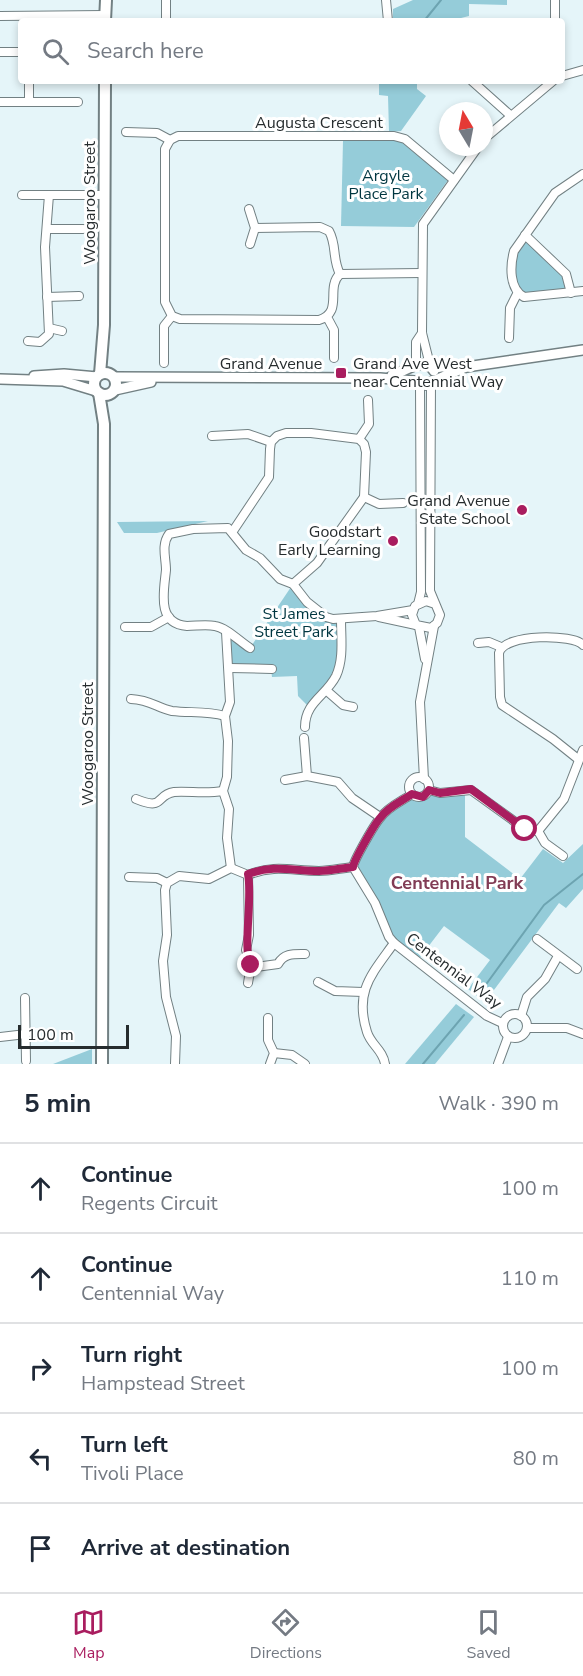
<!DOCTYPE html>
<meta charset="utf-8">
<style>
body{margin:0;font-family:"Nunito Sans",sans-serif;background:#f2f2f3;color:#1f2937}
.compass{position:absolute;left:439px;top:102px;width:54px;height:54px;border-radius:50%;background:#fff;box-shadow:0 3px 9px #0003;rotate:350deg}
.scale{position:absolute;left:18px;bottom:15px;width:111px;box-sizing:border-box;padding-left:6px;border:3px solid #262c2e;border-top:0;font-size:16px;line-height:21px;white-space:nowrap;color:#262c2e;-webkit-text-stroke:4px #fff;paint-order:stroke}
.stop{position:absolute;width:18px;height:18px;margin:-14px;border:4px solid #a91d5f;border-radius:50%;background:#fff}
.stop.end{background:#a91d5f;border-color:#fff;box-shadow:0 2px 6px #0008}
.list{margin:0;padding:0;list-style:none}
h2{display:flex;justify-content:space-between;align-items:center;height:78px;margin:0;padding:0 24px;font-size:26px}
h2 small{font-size:20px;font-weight:400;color:#747a83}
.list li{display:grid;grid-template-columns:39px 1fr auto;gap:18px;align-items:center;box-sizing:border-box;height:90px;padding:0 24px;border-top:2px solid #e0e1e3}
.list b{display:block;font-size:22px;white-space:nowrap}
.list p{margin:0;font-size:20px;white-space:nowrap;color:#747a83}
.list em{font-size:20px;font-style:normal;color:#747a83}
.icon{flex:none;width:33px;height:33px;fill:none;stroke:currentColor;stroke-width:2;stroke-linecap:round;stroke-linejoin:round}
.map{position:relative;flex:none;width:583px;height:1064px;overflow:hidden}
.search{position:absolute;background:#fff;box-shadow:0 3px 9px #0003;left:18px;right:18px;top:18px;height:66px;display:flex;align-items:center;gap:15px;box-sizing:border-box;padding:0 21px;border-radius:6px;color:#747a83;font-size:22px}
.sheet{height:528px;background:#fff}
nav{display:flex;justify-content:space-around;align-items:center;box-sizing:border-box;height:84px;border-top:2px solid #e0e1e3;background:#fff;font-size:16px;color:#747a83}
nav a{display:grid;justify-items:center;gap:3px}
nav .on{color:#a91d5f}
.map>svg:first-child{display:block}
</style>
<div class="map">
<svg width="583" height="1064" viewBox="0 0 583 1064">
<rect width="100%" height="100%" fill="#e5f5f9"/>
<!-- green -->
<g fill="#95ccd9">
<polygon points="413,0 507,0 507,5 469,4 469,16 449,21 393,21 393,9"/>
<polygon points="379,81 417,81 417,89 426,96 401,131 389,132 388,96 379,95"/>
<polygon points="343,141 400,141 448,180 414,227 341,226"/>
<polygon points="525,235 566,274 571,293 523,297 513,284 514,251"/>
<polygon points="208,521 157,533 124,533 117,522"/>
<path d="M293,584C307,598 318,620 341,619C341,641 346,675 327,691C320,697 315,700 309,707L298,696L297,676L272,677L271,669L230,668L226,632L250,648Z"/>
<polygon points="465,789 465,837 520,879 543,849 563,863 583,844 583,889 566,908 559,903 485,1002 468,989 490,960 444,926 418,960 394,943 356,873 354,858 380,817 412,794 419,797 429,790"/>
<polygon points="456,1004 474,1017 435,1064 405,1064"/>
<polygon points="92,1049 92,1064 53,1064"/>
</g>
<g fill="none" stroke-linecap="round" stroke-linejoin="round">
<!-- stream -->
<g stroke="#6da4b1" stroke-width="2">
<polyline points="424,21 441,0"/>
<polyline points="479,994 544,905 583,874"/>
<polyline points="423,1064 464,1015"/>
</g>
<defs>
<g id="minor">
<polyline points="166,0 166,21"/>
<polyline points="386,0 388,21"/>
<polyline points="0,16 105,15"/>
<polyline points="555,21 555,0"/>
<polyline points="0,52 21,52"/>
<polyline points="562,76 583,70"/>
<polyline points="472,81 510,115"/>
<polyline points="0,102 29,102 29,81"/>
<polyline points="29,102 78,102"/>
<polyline points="126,132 157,133 170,140"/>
<polyline points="484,139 553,81"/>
<path d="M583,174L555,193L514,251C510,266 509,289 524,297L583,291"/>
<polyline points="22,195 105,195"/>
<polyline points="249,209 255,228 250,244"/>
<path d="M255,228L320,227L329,231C337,245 332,259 340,274"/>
<polyline points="48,229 83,229"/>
<polyline points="525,235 566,274 571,293"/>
<path d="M421,273L340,274C325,288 344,312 319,320L180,319L172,316L165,302V149L170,140L178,136H394L405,139L454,180"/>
<polyline points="47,297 79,296"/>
<polyline points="327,317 334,330 334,358"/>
<polyline points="49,328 62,331"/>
<polyline points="509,338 510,308 517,294"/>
<polyline points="28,341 40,342 49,334 45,247 49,195"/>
<polyline points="164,363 164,326 172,316"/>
<polyline points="416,365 416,342 422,333"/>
<polyline points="430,365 422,333 423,224 478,147"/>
<polyline points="431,382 430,591 440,615 437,623 431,628 416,625 412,615 415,606 426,601 435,604"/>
<polyline points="212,436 248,434 271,442"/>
<polyline points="359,439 369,424 368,400"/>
<polyline points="364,497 379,504 403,503"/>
<polyline points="233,531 269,477 270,449 271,442 277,436 286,433 311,433 359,439 364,444 366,452 364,497 317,563 293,584"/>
<polyline points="418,604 421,592 420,385"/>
<polyline points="379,617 416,625"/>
<polyline points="125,627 151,627 169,617"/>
<polyline points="419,627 425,659"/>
<polyline points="226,632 230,702 225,716 228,741 227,777 223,791 229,809 227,838 231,868"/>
<polyline points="478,643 489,642 501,647"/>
<path d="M250,648C239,641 227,628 215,626C206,624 196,626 187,626C156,624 164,591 166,570C166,558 161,545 169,534L193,529L228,528L246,550L260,558L280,579L293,584L307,602L326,617L333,619L377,616L413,610"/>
<polyline points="230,668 272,669"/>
<polyline points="327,691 343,705 353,707"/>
<path d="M131,699C151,700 157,708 172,711C190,713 207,711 225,716"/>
<path d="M305,727C305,702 326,696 336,676C344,659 341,638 341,619"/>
<polyline points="304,738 307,776 338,782 352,798 380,817"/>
<path d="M578,759L553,739L502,705L500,697L499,653C504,633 574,634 583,645"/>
<circle cx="419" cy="787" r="10"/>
<polyline points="424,779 420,702 434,626"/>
<polyline points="285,780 307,776"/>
<polyline points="429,790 440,793 471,790 525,829 538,831 564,799 583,750"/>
<path d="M412,794C402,801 388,807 381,817C375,823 354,860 353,867L375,903L389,937L394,943L487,1016L502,1023"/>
<path d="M136,799C165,811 155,795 174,792C190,791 205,794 223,791"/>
<polyline points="538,831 545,843 563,856"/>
<polyline points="248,875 249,935 246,950 251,965 248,983"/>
<polyline points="129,877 157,878 167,883"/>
<polyline points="537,939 577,969"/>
<path d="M251,965L256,967L278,964C284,953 294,954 305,954"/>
<polyline points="318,982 335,991 363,992"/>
<polyline points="25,998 26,1061"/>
<circle cx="515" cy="1026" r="12"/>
<polyline points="521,1016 527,997 545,979 558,956"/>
<polyline points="268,1018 268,1040 274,1053 270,1064"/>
<polyline points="529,1028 567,1028 583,1034"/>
<polyline points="0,1037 26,1034"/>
<polyline points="274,1053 292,1055 305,1064"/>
<path d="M175,1064L176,1036L166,997L163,961L167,935L165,890L167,883L179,876L209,879L231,868L248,875C275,864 292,871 319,871C330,871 342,868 353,867"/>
<path d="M385,1064C383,1050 371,1045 367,1032C354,991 372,974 394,943"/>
<polyline points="498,1064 508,1037"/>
</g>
<g id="tertiary">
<polyline points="432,367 466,367 583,350"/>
<path d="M392,375C406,372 424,355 434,371"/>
<polyline points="34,376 64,374 97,377"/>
<polyline points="114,377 380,378 414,381 424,385 466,367"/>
<polyline points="0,379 63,381 96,391"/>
<polyline points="115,390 151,382"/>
</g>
<g id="secondary">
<polyline points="105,21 106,0"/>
<circle cx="105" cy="384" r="11"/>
<polyline points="100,374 104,325 105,81"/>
<polyline points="99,393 104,424 102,1064"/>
</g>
</defs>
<!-- minor casing -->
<use href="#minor" stroke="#728083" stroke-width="10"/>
<!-- tertiary casing -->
<use href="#tertiary" stroke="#728083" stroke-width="12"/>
<!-- secondary casing -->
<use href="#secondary" stroke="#728083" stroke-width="14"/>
<!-- minor -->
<use href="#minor" stroke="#fff" stroke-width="8"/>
<!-- tertiary -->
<use href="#tertiary" stroke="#fff" stroke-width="9"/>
<!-- secondary -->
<use href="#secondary" stroke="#fff" stroke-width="10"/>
</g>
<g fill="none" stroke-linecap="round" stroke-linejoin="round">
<!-- route -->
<path stroke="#a91d5f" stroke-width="8" d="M251,965C242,951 253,898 248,874C276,864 291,871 319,871C330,871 342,868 353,867C354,860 375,823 381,817C388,807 402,801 412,794L423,797L429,790L440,793L471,789L525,829"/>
</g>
<!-- markers -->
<g fill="#a91d5f" stroke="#fff" stroke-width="2">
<rect x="335" y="367" width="12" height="12" rx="3"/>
<circle cx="522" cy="510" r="6"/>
<circle cx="393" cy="541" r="6"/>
</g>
<g text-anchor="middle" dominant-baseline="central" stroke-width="6" stroke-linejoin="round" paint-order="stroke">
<!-- street labels -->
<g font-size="16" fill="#262c2e" stroke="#fff">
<text x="319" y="123">Augusta Crescent</text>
<text transform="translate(90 203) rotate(-90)">Woogaroo Street</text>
<text x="271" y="364">Grand Avenue</text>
<text transform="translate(88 744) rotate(-90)">Woogaroo Street</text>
<text transform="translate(454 971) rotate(37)">Centennial Way</text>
</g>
<!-- park labels -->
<g font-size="16" fill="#003640" stroke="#fff">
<text x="386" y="176">Argyle<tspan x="386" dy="18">Place Park</tspan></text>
<text x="294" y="614">St James<tspan x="294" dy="18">Street Park</tspan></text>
</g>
<!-- poi labels -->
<g font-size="16" fill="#262c2e" stroke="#fff" text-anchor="end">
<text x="353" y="364" text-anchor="start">Grand Ave West<tspan x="353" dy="18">near Centennial Way</tspan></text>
<text x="510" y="501">Grand Avenue<tspan x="510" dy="18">State School</tspan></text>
<text x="381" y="532">Goodstart<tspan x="381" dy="18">Early Learning</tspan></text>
</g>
<!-- neighbourhood labels -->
<g font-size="18" font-weight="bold" fill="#813c55" stroke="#fff">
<text x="457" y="883">Centennial Park</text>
</g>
</g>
</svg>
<svg class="compass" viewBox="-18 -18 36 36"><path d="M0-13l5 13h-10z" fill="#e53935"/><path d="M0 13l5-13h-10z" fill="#747a83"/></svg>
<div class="scale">100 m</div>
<div class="stop" style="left:525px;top:829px"></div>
<div class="stop end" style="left:251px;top:965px"></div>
<div class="search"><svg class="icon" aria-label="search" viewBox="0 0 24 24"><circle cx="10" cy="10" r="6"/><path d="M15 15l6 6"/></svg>Search here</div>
</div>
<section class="sheet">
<h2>5 min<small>Walk · 390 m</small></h2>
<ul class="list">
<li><svg class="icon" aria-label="ahead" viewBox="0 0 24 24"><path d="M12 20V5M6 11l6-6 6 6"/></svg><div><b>Continue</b><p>Regents Circuit</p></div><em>100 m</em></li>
<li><svg class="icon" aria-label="ahead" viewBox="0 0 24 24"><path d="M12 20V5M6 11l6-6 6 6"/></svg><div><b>Continue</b><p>Centennial Way</p></div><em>110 m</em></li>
<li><svg class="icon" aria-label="right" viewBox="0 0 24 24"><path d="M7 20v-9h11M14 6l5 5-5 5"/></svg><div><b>Turn right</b><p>Hampstead Street</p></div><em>100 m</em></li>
<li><svg class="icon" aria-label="left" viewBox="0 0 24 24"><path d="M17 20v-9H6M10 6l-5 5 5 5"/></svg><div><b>Turn left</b><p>Tivoli Place</p></div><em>80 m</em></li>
<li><svg class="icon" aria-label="arrive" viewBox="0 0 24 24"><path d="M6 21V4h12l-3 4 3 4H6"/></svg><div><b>Arrive at destination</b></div></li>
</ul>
</section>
<nav>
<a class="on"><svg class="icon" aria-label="map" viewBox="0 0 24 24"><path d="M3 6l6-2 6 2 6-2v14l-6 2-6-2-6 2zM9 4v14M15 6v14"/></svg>Map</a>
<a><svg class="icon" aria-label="directions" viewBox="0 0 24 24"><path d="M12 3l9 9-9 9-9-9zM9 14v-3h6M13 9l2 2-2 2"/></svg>Directions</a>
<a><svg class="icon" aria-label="saved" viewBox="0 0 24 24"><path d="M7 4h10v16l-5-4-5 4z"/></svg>Saved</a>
</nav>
